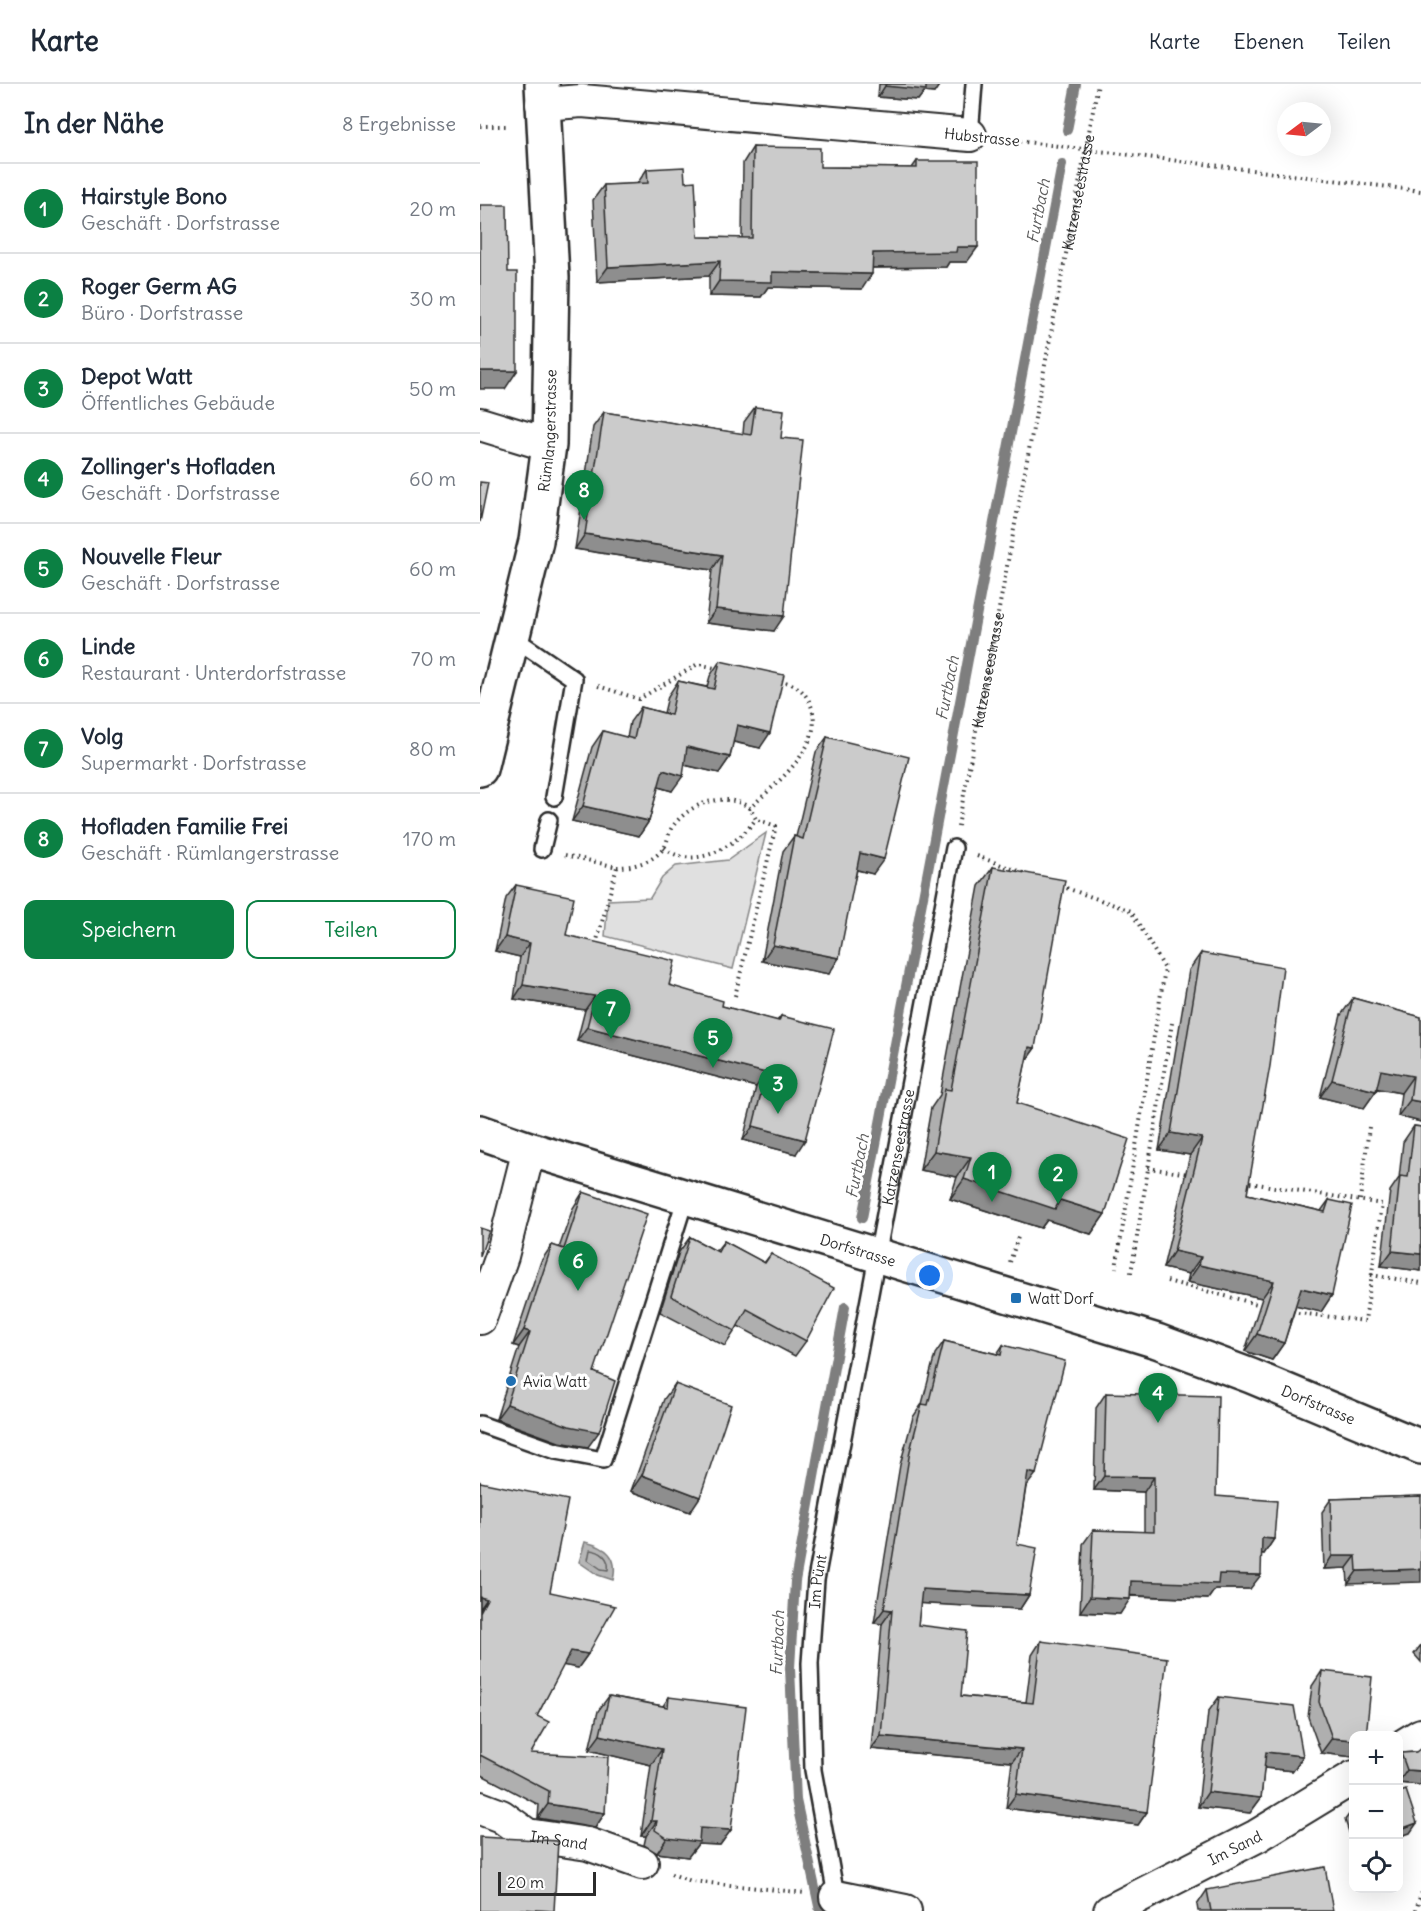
<!DOCTYPE html>
<html lang="de">
<meta charset="utf-8">
<style>
body{margin:0;font-family:Delius,sans-serif;background:#f6f6f7;color:#1f2937}
.controls{position:absolute;right:18px;bottom:18px;display:grid;overflow:hidden;border-radius:12px;box-shadow:0 6px 24px #0002}
.controls button{width:54px;height:54px;display:grid;place-items:center;padding:0;border:0;border-bottom:2px solid #e0e1e3;background:#fff;color:#1f2937;font:30px sans-serif}
.compass{position:absolute;left:797px;top:18px;width:54px;height:54px;border-radius:50%;background:#fff;box-shadow:0 6px 24px #0002;rotate:254deg}
.scale{position:absolute;left:18px;bottom:15px;width:98px;box-sizing:border-box;padding-left:6px;border:3px solid #2b2b2b;border-top:0;font-size:16px;line-height:21px;white-space:nowrap;color:#2b2b2b;-webkit-text-stroke:4px #fff;paint-order:stroke}
.you{position:absolute;left:450px;top:1192px;width:21px;height:21px;margin:-15px;border:4px solid #fff;border-radius:50%;background:#1a73e8;box-shadow:0 0 0 9px #1a73e833}
.badge{display:grid;place-items:center;width:39px;height:39px;border-radius:50%;background:#0b8043;color:#fff;font-size:20px;font-weight:700}
.pin{position:absolute;translate:-50% -50px;filter:drop-shadow(0 2px 3px #0008)}
.pin::after{content:'';position:absolute;top:32px;width:21px;height:18px;background:inherit;clip-path:polygon(0 0,100% 0,50% 100%)}
.list{margin:0;padding:0;list-style:none}
h2{display:flex;justify-content:space-between;align-items:center;height:78px;margin:0;padding:0 24px;font-size:26px}
h2 small{font-size:20px;font-weight:400;color:#747a83}
.list li{display:grid;grid-template-columns:39px 1fr auto;gap:18px;align-items:center;box-sizing:border-box;height:90px;padding:0 24px;border-top:2px solid #e0e1e3}
.list b{display:block;font-size:22px;white-space:nowrap}
.list p{margin:0;font-size:20px;white-space:nowrap;color:#747a83}
.list em{font-size:20px;font-style:normal;color:#747a83}
.actions{display:flex;gap:12px;padding:18px 24px}
.actions a{flex:1;padding:14px 0;border:2px solid #0b8043;border-radius:12px;text-align:center;font-size:21px;color:#0b8043}
.actions .main{background:#0b8043;color:#fff}
.icon{flex:none;width:33px;height:33px;fill:none;stroke:currentColor;stroke-width:2;stroke-linecap:round;stroke-linejoin:round}
.map{position:relative;flex:none;width:941px;height:1827px;overflow:hidden}
header{display:flex;align-items:center;gap:36px;box-sizing:border-box;height:84px;padding:0 30px;background:#fff;border-bottom:2px solid #e0e1e3}
header strong{font-size:28px}
nav{display:flex;gap:33px;margin-inline-start:auto;font-size:21px}
main{display:flex}
aside{flex:1;background:#fff}
.map>svg:first-child{display:block}
</style>
<header>
<strong>Karte</strong>
<nav><a>Karte</a><a>Ebenen</a><a>Teilen</a></nav>
</header>
<main>
<aside>
<h2>In der Nähe<small>8 Ergebnisse</small></h2>
<ul class="list">
<li><span class="badge">1</span><div><b>Hairstyle Bono</b><p>Geschäft · Dorfstrasse</p></div><em>20 m</em></li>
<li><span class="badge">2</span><div><b>Roger Germ AG</b><p>Büro · Dorfstrasse</p></div><em>30 m</em></li>
<li><span class="badge">3</span><div><b>Depot Watt</b><p>Öffentliches Gebäude</p></div><em>50 m</em></li>
<li><span class="badge">4</span><div><b>Zollinger's Hofladen</b><p>Geschäft · Dorfstrasse</p></div><em>60 m</em></li>
<li><span class="badge">5</span><div><b>Nouvelle Fleur</b><p>Geschäft · Dorfstrasse</p></div><em>60 m</em></li>
<li><span class="badge">6</span><div><b>Linde</b><p>Restaurant · Unterdorfstrasse</p></div><em>70 m</em></li>
<li><span class="badge">7</span><div><b>Volg</b><p>Supermarkt · Dorfstrasse</p></div><em>80 m</em></li>
<li><span class="badge">8</span><div><b>Hofladen Familie Frei</b><p>Geschäft · Rümlangerstrasse</p></div><em>170 m</em></li>
</ul>
<div class="actions"><a class="main">Speichern</a><a>Teilen</a></div>
</aside>
<div class="map">
<svg width="941" height="1827" viewBox="0 0 941 1827">
<rect width="100%" height="100%" fill="#fff"/>
<filter id="ink" filterUnits="userSpaceOnUse"><feTurbulence type="fractalNoise" baseFrequency=".0167" numOctaves="2"/><feDisplacementMap in="SourceGraphic" scale="12" xChannelSelector="R" yChannelSelector="G"/><feConvolveMatrix kernelMatrix="1 2 1 2 8 2 1 2 1" color-interpolation-filters="sRGB"/></filter>
<g filter="url(#ink)">
<!-- green -->
<polygon fill="#e0e0e0" stroke="#868686" stroke-width="1.5" points="286,749 253,885 125,852 128,816 170,814 182,794 196,782 248,776"/>
<!-- water -->
<path fill="#b6b6b6" stroke="#7e7e7e" stroke-width="1.5" d="M105,1458C126,1463 139,1472 133,1496L118,1491L99,1478Z"/>
<g fill="none" stroke-linecap="round" stroke-linejoin="round">
<!-- shore -->
<path stroke="#636363" stroke-width="1.5" d="M110,1466C121,1467 130,1474 128,1486L121,1485L108,1476Z"/>
<!-- stream -->
<g stroke="#7e7e7e" stroke-width="10">
<polyline points="587,46 596,0"/>
<polyline points="382,1134 582,80"/>
<polyline points="340,1827 316,1716 310,1584 315,1497 365,1223"/>
</g>
<defs>
<g id="lane">
<polyline points="490,51 494,0"/>
<polyline points="34,554 94,595 74,713"/>
<polyline points="62,765 69,736"/>
<polyline points="0,1340 76,1367 123,1376 206,1113"/>
<path id="s2" d="M357,1817L333,1686L330,1579L336,1496L474,764"/>
</g>
<g id="street">
<polyline points="62,20 102,17 490,51"/>
<polyline points="0,340 69,361"/>
<polyline points="0,1234 22,1172 49,1065"/>
<polyline points="918,1665 941,1651"/>
<path id="s3" d="M0,1724L21,1732L47,1751L108,1760L162,1779"/>
<polyline points="356,1813 425,1827"/>
<path id="s4" d="M630,1827L777,1752L874,1693"/>
</g>
<g id="secondary">
<path id="s5" d="M0,685L56,457L69,361L72,193L62,0"/>
<path id="s6" d="M0,1048L49,1065L677,1257L771,1292L941,1363"/>
</g>
</defs>
<!-- lane casing -->
<use href="#lane" stroke="#2b2b2b" stroke-width="20"/>
<!-- street casing -->
<use href="#street" stroke="#2b2b2b" stroke-width="36"/>
<!-- secondary casing -->
<use href="#secondary" stroke="#2b2b2b" stroke-width="38"/>
<!-- path -->
<g stroke="#2b2b2b" stroke-width="4" stroke-dasharray="1.5 4.5" stroke-linecap="butt">
<polyline points="0,42 30,42"/>
<polyline points="522,55 941,107"/>
<polyline points="118,602 159,615 218,580 239,585"/>
<path id="s1" d="M478,742L618,0"/>
<path d="M184,764C215,788 256,762 276,735L270,724"/>
<polyline points="85,771 137,783 116,860"/>
<polyline points="497,772 546,790"/>
<path d="M137,783C154,783 173,778 184,764C188,758 188,748 193,742C211,718 245,707 270,724C297,698 350,659 329,617C323,605 313,599 300,597"/>
<polyline points="581,802 651,827 685,885 636,1184"/>
<polyline points="255,912 296,742 276,735"/>
<polyline points="668,1084 709,1090"/>
<polyline points="764,1098 902,1120 885,1237 810,1228"/>
<polyline points="880,1116 889,1043"/>
<polyline points="530,1178 538,1153"/>
<polyline points="651,1189 692,939"/>
<polyline points="891,1191 941,1199"/>
<polyline points="687,1197 785,1222"/>
<polyline points="191,1790 211,1797 326,1809"/>
<polyline points="936,1827 941,1809"/>
</g>
<!-- lane -->
<use href="#lane" stroke="#fff" stroke-width="15"/>
<!-- street -->
<use href="#street" stroke="#fff" stroke-width="32"/>
<!-- secondary -->
<use href="#secondary" stroke="#fff" stroke-width="33"/>
</g>
<!-- wall -->
<g fill="#afafaf" stroke="#2b2b2b" stroke-width="1.5">
<polygon points="399,0 460,0 454,9 444,8 438,16 398,13"/>
<polygon points="273,63 340,83 432,84 437,77 487,178 469,178 466,183 392,184 382,205 288,203 281,213 229,212 229,192 117,198 113,116 124,101 157,100 167,85 205,98 218,153 262,154 263,79"/>
<polygon points="275,323 301,354 294,547 226,539 232,486 95,465 113,343 124,328 263,350 264,338"/>
<polygon points="240,577 280,664 253,658 250,673 239,689 204,681 192,707 178,703 169,737 159,752 92,737 112,663 123,647 147,654 150,638 161,623 184,629 188,612 198,597 227,603 230,592"/>
<polygon points="347,653 393,790 377,786 349,890 282,877 303,767 314,752 316,753 336,668"/>
<polygon points="513,783 555,964 546,976 537,1019 625,1130 611,1150 567,1136 561,1144 470,1115 477,1093 440,1086 451,1024 460,1011 499,802"/>
<polygon points="36,801 86,851 189,901 242,922 297,937 301,932 316,1070 263,1056 276,1003 97,957 105,926 34,915 40,873 15,867 26,814"/>
<polygon points="721,869 767,1110 841,1127 849,1116 852,1211 841,1228 816,1222 804,1259 792,1276 765,1267 782,1214 707,1198 709,1190 683,1184 710,1071 679,1066 709,886"/>
<polygon points="873,914 941,933 941,1038 918,1032 921,1009 897,1005 896,1007 884,1024 840,1013 861,931"/>
<polygon points="934,1042 941,1043 941,1187 901,1182 910,1107 919,1094 923,1058"/>
<polygon points="103,1108 114,1288 108,1363 79,1358 16,1335 39,1263 33,1261 61,1177 72,1161 79,1164 93,1124"/>
<polygon points="210,1153 236,1167 244,1157 284,1179 291,1170 326,1257 315,1272 258,1242 245,1262 180,1228 199,1168"/>
<polygon points="464,1257 517,1270 523,1261 546,1403 537,1460 549,1511 540,1525 440,1519 438,1541 481,1612 546,1618 552,1571 561,1557 667,1728 658,1741 526,1724 532,1678 391,1665 402,1540 394,1539 420,1381 433,1333 442,1320 455,1270"/>
<polygon points="195,1300 210,1428 151,1407 184,1315"/>
<polygon points="626,1309 736,1412 794,1455 784,1470 782,1469 770,1505 735,1505 728,1515 650,1512 640,1530 600,1528 603,1460 613,1446 664,1448 664,1408 614,1406 616,1324"/>
<polygon points="0,1398 70,1508 108,1570 98,1584 83,1581 57,1632 51,1669 125,1729 115,1744 58,1734 59,1721 0,1690"/>
<polygon points="941,1412 868,1500 867,1484 844,1485 842,1428 851,1415"/>
<polygon points="941,1561 941,1578 934,1570"/>
<polygon points="842,1587 873,1652 873,1673 841,1669 828,1633 832,1602"/>
<polygon points="129,1612 183,1622 189,1613 251,1746 240,1761 218,1760 208,1773 177,1769 164,1761 166,1752 161,1752 171,1681 109,1666 118,1627"/>
<polygon points="739,1613 823,1672 813,1687 784,1684 781,1714 770,1729 718,1723 728,1628"/>
<polygon points="936,1668 941,1701 918,1699 918,1672 921,1669"/>
<polygon points="873,1725 873,1760 865,1736"/>
<polygon points="727,1806 853,1827 718,1827 717,1821"/>
</g>
<!-- shaded-wall -->
<g fill="#8e8e8e" stroke="#2b2b2b" stroke-width="1.5">
<polygon points="445,0 460,0 454,9 444,8 438,16 398,13 405,2"/>
<polygon points="477,163 498,163 487,178 469,178 466,183 382,184 393,169"/>
<polygon points="240,177 229,192 117,198 128,183"/>
<polygon points="292,188 392,190 382,205 288,203 281,213 229,212 239,197"/>
<polygon points="0,287 37,287 25,305 0,305"/>
<polygon points="105,450 242,471 232,486 95,465"/>
<polygon points="236,525 304,532 294,547 226,539"/>
<polygon points="257,641 290,649 280,664 246,656"/>
<polygon points="207,663 250,673 239,689 196,679"/>
<polygon points="183,686 203,692 192,707 172,701"/>
<polygon points="103,722 169,737 159,752 92,737"/>
<polygon points="380,769 404,775 393,790 370,784"/>
<polygon points="25,853 50,859 40,873 15,867"/>
<polygon points="293,861 359,874 349,890 282,877"/>
<polygon points="43,901 115,912 105,926 34,915"/>
<polygon points="107,943 286,989 276,1003 97,957"/>
<polygon points="549,963 555,964 541,984"/>
<polygon points="901,986 933,992 921,1009 889,1003"/>
<polygon points="852,996 896,1007 884,1024 840,1013"/>
<polygon points="930,1016 941,1018 941,1038 918,1032"/>
<polygon points="273,1042 325,1056 316,1070 263,1056"/>
<polygon points="691,1049 722,1054 710,1071 679,1066"/>
<polygon points="454,1067 491,1073 477,1093 440,1086"/>
<polygon points="484,1095 580,1116 625,1130 611,1150 567,1136 561,1144 470,1115"/>
<polygon points="694,1167 721,1173 709,1190 683,1184"/>
<polygon points="912,1167 941,1170 941,1187 901,1182"/>
<polygon points="719,1181 794,1197 782,1214 707,1198"/>
<polygon points="821,1204 852,1211 841,1228 810,1221"/>
<polygon points="44,1246 50,1248 39,1263 33,1261"/>
<polygon points="777,1250 804,1259 792,1276 765,1267"/>
<polygon points="27,1320 119,1348 108,1363 79,1358 16,1335"/>
<polygon points="548,1388 556,1390 546,1403 539,1401"/>
<polygon points="162,1391 220,1413 210,1428 151,1407"/>
<polygon points="624,1392 674,1393 664,1408 614,1406"/>
<polygon points="782,1454 794,1455 784,1470 772,1468"/>
<polygon points="852,1472 876,1472 867,1484 844,1485"/>
<polygon points="941,1485 941,1498 868,1500 877,1487"/>
<polygon points="739,1490 781,1491 770,1505 735,1505 728,1515 641,1511 651,1497"/>
<polygon points="442,1505 549,1511 540,1525 432,1519"/>
<polygon points="0,1513 7,1515 0,1525"/>
<polygon points="610,1513 650,1515 640,1530 600,1528"/>
<polygon points="404,1525 412,1526 402,1540 394,1539"/>
<polygon points="91,1567 108,1570 98,1584 81,1581"/>
<polygon points="120,1651 182,1665 171,1681 109,1666"/>
<polygon points="401,1652 542,1665 532,1678 391,1665"/>
<polygon points="852,1654 873,1656 873,1673 841,1669"/>
<polygon points="786,1668 823,1672 813,1687 775,1683"/>
<polygon points="927,1686 941,1687 941,1701 918,1699"/>
<polygon points="728,1708 781,1714 770,1729 718,1723"/>
<polygon points="536,1710 667,1728 658,1741 526,1724"/>
<polygon points="68,1720 125,1729 115,1744 58,1734"/>
<polygon points="171,1737 177,1737 166,1752 161,1752"/>
<polygon points="937,1739 930,1749 918,1753 918,1746"/>
<polygon points="220,1744 251,1746 240,1761 218,1760 208,1773 177,1769 187,1754"/>
</g>
<!-- building -->
<g fill="#cbcbcb" stroke="#2b2b2b" stroke-width="1.5">
<polygon points="406,0 446,0 446,6 405,2"/>
<polygon points="273,63 340,64 340,83 437,84 437,77 498,77 498,163 477,163 476,168 393,169 392,190 292,188 292,198 239,197 240,177 128,183 124,101 168,99 167,85 204,83 205,98 215,97 218,153 272,154"/>
<polygon points="0,121 27,121 28,188 37,188 37,287 0,287"/>
<polygon points="275,323 304,326 301,354 323,356 304,532 236,525 242,471 105,450 124,328 271,351"/>
<polygon points="0,398 8,399 0,438"/>
<polygon points="240,577 304,591 290,649 257,641 250,673 207,663 203,692 183,686 169,737 103,722 123,647 154,655 161,623 191,631 198,597 234,605"/>
<polygon points="347,653 429,673 404,775 380,769 359,874 293,861 314,752 323,755"/>
<polygon points="513,783 585,796 555,964 549,963 537,1019 649,1055 625,1130 580,1116 575,1125 484,1095 491,1073 454,1067 465,1005 471,1006"/>
<polygon points="36,801 94,813 86,851 195,877 189,901 243,917 242,922 299,937 301,932 354,945 325,1056 273,1042 286,989 107,943 115,912 43,901 50,859 25,853"/>
<polygon points="721,869 803,883 790,982 767,1110 845,1128 849,1116 872,1121 852,1211 821,1204 804,1259 777,1250 794,1197 719,1181 721,1173 694,1167 722,1054 691,1049"/>
<polygon points="873,914 941,933 941,1018 930,1016 933,992 901,986 896,1007 852,996"/>
<polygon points="934,1042 941,1043 941,1170 912,1167 920,1092 928,1093"/>
<polygon points="103,1108 167,1130 114,1288 135,1297 119,1348 89,1342 27,1320 50,1248 44,1246 72,1161 84,1165"/>
<polygon points="0,1144 9,1147 0,1172"/>
<polygon points="210,1153 238,1168 244,1157 285,1179 291,1170 354,1204 326,1257 267,1225 255,1247 191,1212"/>
<polygon points="464,1257 521,1271 523,1261 585,1277 556,1390 548,1388 537,1460 557,1464 549,1511 442,1505 438,1541 487,1547 481,1612 553,1619 561,1557 687,1574 667,1728 536,1710 542,1665 401,1652 412,1526 404,1525 430,1367 442,1320 448,1321"/>
<polygon points="195,1300 251,1321 220,1413 162,1391"/>
<polygon points="626,1309 738,1312 736,1412 797,1417 794,1455 782,1454 781,1491 739,1490 738,1500 651,1497 650,1515 610,1513 613,1446 674,1448 674,1393 624,1392"/>
<polygon points="0,1398 88,1416 70,1508 135,1522 108,1570 91,1567 57,1632 69,1638 51,1669 128,1673 125,1729 68,1720 69,1707 0,1671 0,1528 7,1515 0,1513"/>
<polygon points="941,1412 941,1485 877,1487 876,1472 852,1472 851,1415"/>
<polygon points="842,1587 892,1593 886,1652 873,1652 873,1656 852,1654 839,1618"/>
<polygon points="129,1612 188,1623 189,1613 266,1623 251,1746 220,1744 219,1758 187,1754 175,1746 177,1737 171,1737 182,1665 120,1651"/>
<polygon points="739,1613 814,1622 823,1672 786,1668 781,1714 728,1708"/>
<polygon points="941,1664 941,1687 927,1686 921,1669 936,1668"/>
<polygon points="926,1706 937,1739 918,1746 918,1709"/>
<polygon points="0,1753 78,1757 74,1827 41,1825 41,1827 0,1827"/>
<polygon points="845,1783 853,1827 731,1827 727,1806"/>
</g>
</g>
<!-- markers -->
<g fill="#1f6fb2" stroke="#fff" stroke-width="2">
<rect x="530" y="1208" width="12" height="12" rx="3"/>
<circle cx="31" cy="1297" r="6"/>
</g>
<g text-anchor="middle" dominant-baseline="central" stroke-width="6" stroke-linejoin="round" paint-order="stroke">
<!-- street labels -->
<g font-size="15" fill="#2b2b2b" stroke="#fff">
<text transform="translate(502 53) rotate(6)">Hubstrasse</text>
<text stroke="none"><textPath href="#s1" startOffset="645">Katzenseestrasse</textPath></text>
<text stroke="none"><textPath href="#s5" startOffset="346">Rümlangerstrasse</textPath></text>
<text stroke="none"><textPath href="#s1" startOffset="159">Katzenseestrasse</textPath></text>
<text stroke="none"><textPath href="#s2" startOffset="764">Katzenseestrasse</textPath></text>
<text stroke="none"><textPath href="#s6" startOffset="396">Dorfstrasse</textPath></text>
<text stroke="none"><textPath href="#s6" startOffset="882">Dorfstrasse</textPath></text>
<text stroke="none"><textPath href="#s2" startOffset="322">Im Pünt</textPath></text>
<text stroke="none"><textPath href="#s3" startOffset="87">Im Sand</textPath></text>
<text stroke="none"><textPath href="#s4" startOffset="140">Im Sand</textPath></text>
</g>
<!-- poi labels -->
<g font-size="15" fill="#2b2b2b" stroke="#fff" text-anchor="start">
<text x="548" y="1214">Watt Dorf</text>
<text x="43" y="1297">Avia Watt</text>
</g>
<!-- water labels -->
<g font-size="16" font-style="italic" fill="#5c5c5c" stroke="#fff">
<text transform="translate(558 127) rotate(-79)">Furtbach</text>
<text transform="translate(467 604) rotate(-79)">Furtbach</text>
<text transform="translate(377 1082) rotate(-79)">Furtbach</text>
<text transform="translate(297 1559) rotate(-88)">Furtbach</text>
</g>
</g>
</svg>
<div class="controls">
<button>+</button>
<button>−</button>
<button><svg class="icon" aria-label="locate" viewBox="0 0 24 24"><circle cx="12" cy="12" r="6"/><path d="M12 2v4M12 18v4M2 12h4M18 12h4"/></svg></button>
</div>
<svg class="compass" viewBox="-18 -18 36 36"><path d="M0-13l5 13h-10z" fill="#e53935"/><path d="M0 13l5-13h-10z" fill="#747a83"/></svg>
<div class="scale">20 m</div>
<div class="you"></div>
<div class="pin badge" style="left:512px;top:1118px">1</div>
<div class="pin badge" style="left:578px;top:1120px">2</div>
<div class="pin badge" style="left:298px;top:1030px">3</div>
<div class="pin badge" style="left:678px;top:1339px">4</div>
<div class="pin badge" style="left:233px;top:984px">5</div>
<div class="pin badge" style="left:98px;top:1207px">6</div>
<div class="pin badge" style="left:131px;top:955px">7</div>
<div class="pin badge" style="left:104px;top:436px">8</div>
</div>
</main>
